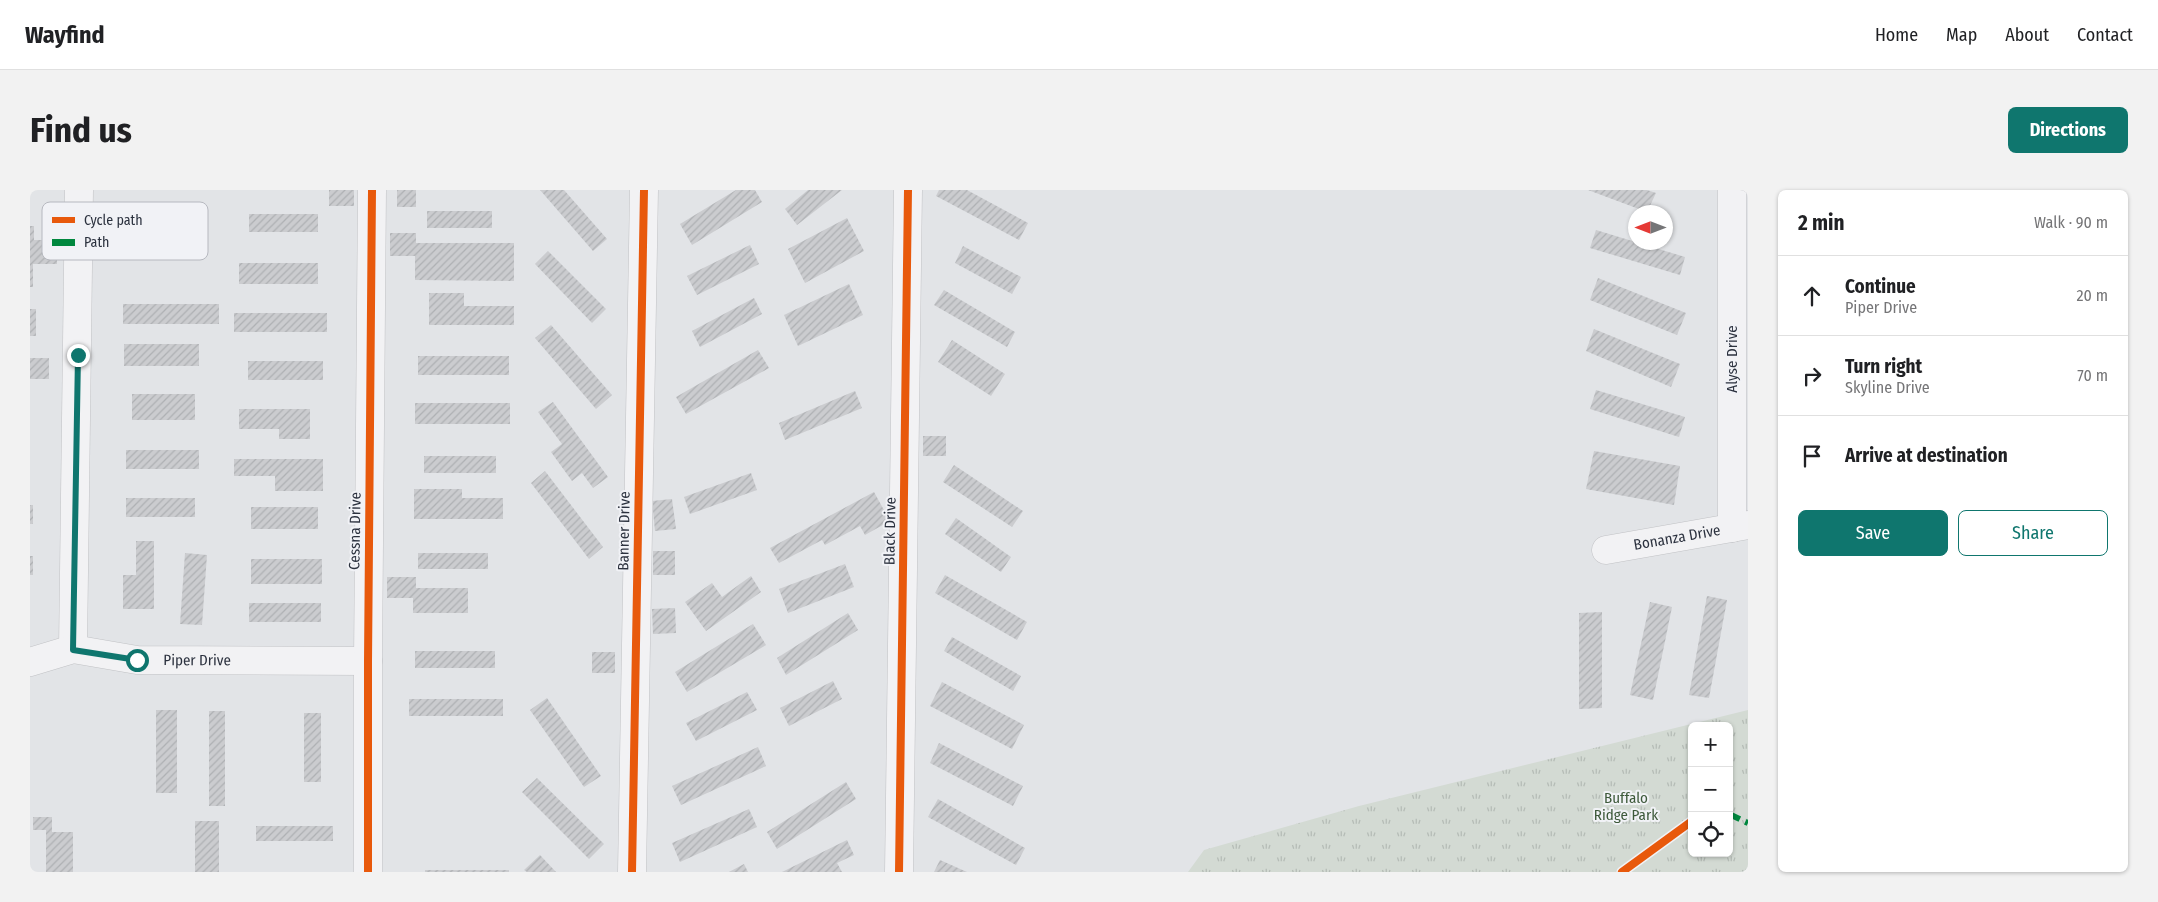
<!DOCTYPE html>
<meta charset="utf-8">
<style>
body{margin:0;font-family:"Fira Sans Condensed",sans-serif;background:#f2f2f2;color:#202124}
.controls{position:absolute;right:15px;bottom:15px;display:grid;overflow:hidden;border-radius:8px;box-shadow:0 1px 4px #0004}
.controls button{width:45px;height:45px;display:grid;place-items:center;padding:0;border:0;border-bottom:1px solid #e0e0e0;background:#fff;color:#202124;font:25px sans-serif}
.compass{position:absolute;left:1598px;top:15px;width:45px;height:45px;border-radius:50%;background:#fff;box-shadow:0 1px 4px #0004;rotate:270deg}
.stop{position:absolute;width:15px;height:15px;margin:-11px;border:4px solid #0f766e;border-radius:50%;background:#fff}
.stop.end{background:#0f766e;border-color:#fff;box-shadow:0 1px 5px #0008}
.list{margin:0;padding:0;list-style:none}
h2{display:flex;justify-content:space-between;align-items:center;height:65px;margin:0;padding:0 20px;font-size:21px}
h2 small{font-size:16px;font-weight:400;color:#757577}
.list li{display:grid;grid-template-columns:32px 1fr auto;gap:15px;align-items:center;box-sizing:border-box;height:80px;padding:0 20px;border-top:1px solid #e0e0e0}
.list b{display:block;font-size:19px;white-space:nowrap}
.list p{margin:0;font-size:16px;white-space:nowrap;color:#757577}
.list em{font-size:16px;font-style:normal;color:#757577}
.actions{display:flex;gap:10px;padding:15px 20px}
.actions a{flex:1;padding:11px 0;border:1px solid #0f766e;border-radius:8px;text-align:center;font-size:18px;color:#0f766e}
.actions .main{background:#0f766e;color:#fff}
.icon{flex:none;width:28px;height:28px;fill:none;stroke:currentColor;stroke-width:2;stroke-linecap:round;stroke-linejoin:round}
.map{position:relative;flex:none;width:1718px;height:682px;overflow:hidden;border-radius:8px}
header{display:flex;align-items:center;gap:30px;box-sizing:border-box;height:70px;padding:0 25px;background:#fff;border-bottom:1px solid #e0e0e0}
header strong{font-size:24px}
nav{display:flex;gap:28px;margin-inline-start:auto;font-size:18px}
.intro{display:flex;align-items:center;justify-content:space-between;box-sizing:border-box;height:120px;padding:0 30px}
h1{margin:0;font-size:35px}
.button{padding:12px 22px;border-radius:8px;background:#0f766e;color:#fff;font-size:18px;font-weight:700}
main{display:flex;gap:30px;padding:0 30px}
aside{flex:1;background:#fff;border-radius:8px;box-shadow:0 1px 4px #0004}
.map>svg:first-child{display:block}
</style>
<header>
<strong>Wayfind</strong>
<nav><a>Home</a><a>Map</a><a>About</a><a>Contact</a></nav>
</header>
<div class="intro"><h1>Find us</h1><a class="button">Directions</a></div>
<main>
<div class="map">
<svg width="1718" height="682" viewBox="0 0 1718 682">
<defs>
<pattern id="park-tufts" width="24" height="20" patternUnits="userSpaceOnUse" patternTransform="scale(1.25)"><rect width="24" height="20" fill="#d3dad3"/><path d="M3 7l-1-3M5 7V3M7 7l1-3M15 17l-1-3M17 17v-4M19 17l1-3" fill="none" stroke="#b5bcb6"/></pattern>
<pattern id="building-hatch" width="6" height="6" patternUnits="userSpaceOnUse" patternTransform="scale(1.25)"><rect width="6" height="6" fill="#cbcccf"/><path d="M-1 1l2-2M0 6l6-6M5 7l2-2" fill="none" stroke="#aeb0b3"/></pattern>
</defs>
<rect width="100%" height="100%" fill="#e2e4e7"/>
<!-- park -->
<path fill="url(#park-tufts)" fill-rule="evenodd" d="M1718,520V682H1158L1174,660L1329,616ZM1662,536H1699V663H1662Z"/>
<!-- building -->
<g fill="url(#building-hatch)">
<rect x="299" y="0" width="25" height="16"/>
<rect x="367" y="0" width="19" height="17"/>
<polygon points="510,0 534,0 577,49 563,61"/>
<polygon points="706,0 725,0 732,12 662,55 650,34"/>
<polygon points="778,0 812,0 767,35 755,19"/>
<polygon points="909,0 937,0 998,33 989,50 906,6"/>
<polygon points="1558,0 1617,0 1626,3 1617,22"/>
<rect x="397" y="21" width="65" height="17"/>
<rect x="219" y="24" width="69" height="18"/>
<polygon points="817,28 834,61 775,93 758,59"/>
<polygon points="0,36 4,36 4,50 27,50 27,74 3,74 3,97 0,97"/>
<polygon points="1566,40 1655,67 1650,85 1560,58"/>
<polygon points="360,43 386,43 386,53 484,53 484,91 385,90 385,66 360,66"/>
<polygon points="720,55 729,74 667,105 657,86"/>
<polygon points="933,56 991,87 982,104 925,73"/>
<polygon points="518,61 576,119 562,133 505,74"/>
<rect x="209" y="73" width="79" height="21"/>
<polygon points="1568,88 1656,123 1647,145 1560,110"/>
<polygon points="819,94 833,125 768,156 754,125"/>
<polygon points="914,100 985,142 977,157 904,115"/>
<polygon points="399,103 434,103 434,116 484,116 484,135 399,135"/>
<polygon points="724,108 732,124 670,157 662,141"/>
<rect x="93" y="114" width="96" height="20"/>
<rect x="0" y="119" width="6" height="27"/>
<rect x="204" y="123" width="93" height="19"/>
<polygon points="521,135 582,205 566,219 505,148"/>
<polygon points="1564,139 1650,174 1641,197 1556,161"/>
<polygon points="922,150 975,184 961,206 908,172"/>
<rect x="94" y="154" width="75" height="22"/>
<polygon points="728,160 739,178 656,224 646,207"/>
<rect x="388" y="166" width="91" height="19"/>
<rect x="0" y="168" width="19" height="21"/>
<rect x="218" y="171" width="75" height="19"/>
<polygon points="1566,200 1655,227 1649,247 1560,219"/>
<polygon points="825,201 832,218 755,250 749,233"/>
<rect x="102" y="204" width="63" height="26"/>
<polygon points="523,212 578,287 563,298 552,283 542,291 521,262 532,254 508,222"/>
<rect x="385" y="213" width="95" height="21"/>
<polygon points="209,219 280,219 280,249 249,249 249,239 209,239"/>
<rect x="893" y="246" width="23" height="20"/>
<rect x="96" y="260" width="73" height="19"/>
<polygon points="1564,261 1650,276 1644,315 1556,299"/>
<rect x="394" y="266" width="72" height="17"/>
<polygon points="204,269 293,269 293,301 245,301 245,286 204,286"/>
<polygon points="924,275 993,321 982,337 913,292"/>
<polygon points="515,281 573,357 559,369 501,293"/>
<polygon points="721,283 727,300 660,324 654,307"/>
<polygon points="384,299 432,299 432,308 473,308 473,329 384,329"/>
<polygon points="844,302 860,331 835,345 830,336 795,355 792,350 749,373 740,358"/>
<rect x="96" y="308" width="69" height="19"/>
<polygon points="642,309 646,339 625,341 622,311"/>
<rect x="0" y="315" width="3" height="19"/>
<rect x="221" y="317" width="67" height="22"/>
<polygon points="926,328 981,367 971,382 915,344"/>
<polygon points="106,351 124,351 124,419 93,419 93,385 106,385"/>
<rect x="623" y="361" width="22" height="24"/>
<polygon points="155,363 177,365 172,435 150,434"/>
<rect x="388" y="363" width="70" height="16"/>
<rect x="0" y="366" width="3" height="19"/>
<rect x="221" y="369" width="71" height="25"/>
<polygon points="815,374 824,397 758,423 749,399"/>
<polygon points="915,385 997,432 987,450 905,403"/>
<polygon points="721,386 731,402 676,441 655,412 682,393 692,407"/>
<polygon points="357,387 386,387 386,398 438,398 438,423 383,423 383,408 357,408"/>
<polygon points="1677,406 1697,410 1679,508 1659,505"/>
<polygon points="1620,412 1642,417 1623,510 1600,505"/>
<rect x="219" y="413" width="72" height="19"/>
<polygon points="645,418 646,443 623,444 622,419"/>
<polygon points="1572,422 1572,518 1549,519 1549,423"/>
<polygon points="818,423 828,440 756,485 747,468"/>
<polygon points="723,434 736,455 657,502 645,482"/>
<polygon points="922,447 991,486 983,501 914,461"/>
<rect x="385" y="461" width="80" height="17"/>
<rect x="562" y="462" width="23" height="21"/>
<polygon points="803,491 812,509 759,536 750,518"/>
<polygon points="912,492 994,535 982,559 900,516"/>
<polygon points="717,502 727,520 666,551 656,533"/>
<polygon points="517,508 571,586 554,597 500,520"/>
<rect x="379" y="509" width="94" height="17"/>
<rect x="126" y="520" width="21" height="83"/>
<rect x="179" y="521" width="16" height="95"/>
<rect x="274" y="523" width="17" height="69"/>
<polygon points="909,553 993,596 983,616 900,573"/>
<polygon points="728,557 736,576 651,615 642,596"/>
<polygon points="507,588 574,654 559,669 492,602"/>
<polygon points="816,592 826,609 747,659 737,642"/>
<polygon points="908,609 995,658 986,675 898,627"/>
<polygon points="719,619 727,637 650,672 642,653"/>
<polygon points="3,627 22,627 22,642 43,642 43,682 16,682 16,640 3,640"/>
<rect x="165" y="631" width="24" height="51"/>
<rect x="226" y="636" width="77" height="15"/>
<polygon points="817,650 824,665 807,673 812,682 752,682"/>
<polygon points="510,665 526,682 497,682 494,680"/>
<polygon points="910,670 937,682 904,682"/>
<polygon points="714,674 718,682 699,682"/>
<rect x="395" y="680" width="84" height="2"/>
</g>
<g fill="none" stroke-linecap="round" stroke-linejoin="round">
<defs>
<g id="minor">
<polyline points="1702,0 1702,338"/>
<path id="s1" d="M1576,360L1718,335"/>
<polyline points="43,459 49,0"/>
<path id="s2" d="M0,472L43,459L107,470L338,471"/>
<polyline points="338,682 338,471 342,0"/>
<polyline points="602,682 614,0"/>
<polyline points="869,682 878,0"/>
</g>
</defs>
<!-- minor casing -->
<use href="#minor" stroke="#c1c2c5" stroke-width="29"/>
<!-- minor -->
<use href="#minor" stroke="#f2f2f4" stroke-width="28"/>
<!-- quiet -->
<polyline stroke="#00873e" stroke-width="6" stroke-dasharray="12 6" stroke-linecap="butt" points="1699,624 1718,633"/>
<defs>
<g id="cycleway">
<polyline points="338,682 338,471 342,0"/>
<polyline points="602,682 614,0"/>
<polyline points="869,682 878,0"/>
<polyline points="1592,682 1662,631"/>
</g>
</defs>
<!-- cycleway casing -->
<use href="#cycleway" stroke="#f1f2f6" stroke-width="11"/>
<!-- cycleway -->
<use href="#cycleway" stroke="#e8590c" stroke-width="8"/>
</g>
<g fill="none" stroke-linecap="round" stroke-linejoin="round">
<!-- route -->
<polyline stroke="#0f766e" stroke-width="6" points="48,165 43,460 107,470"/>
</g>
<g text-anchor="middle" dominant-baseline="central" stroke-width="4" stroke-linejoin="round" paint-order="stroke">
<!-- street labels -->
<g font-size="15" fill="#2b313e" stroke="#f1f2f6">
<text transform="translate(1702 169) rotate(-90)">Alyse Drive</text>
<text transform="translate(325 341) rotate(-89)">Cessna Drive</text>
<text transform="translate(594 341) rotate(-89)">Banner Drive</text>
<text transform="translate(860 341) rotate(-89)">Black Drive</text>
<text stroke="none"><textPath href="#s1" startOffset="72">Bonanza Drive</textPath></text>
<text stroke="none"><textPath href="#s2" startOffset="170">Piper Drive</textPath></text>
</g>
<!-- park labels -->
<g font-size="15" fill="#3d593a" stroke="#f1f2f6">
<text x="1596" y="608">Buffalo<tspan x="1596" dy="17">Ridge Park</tspan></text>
</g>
</g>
<!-- legend -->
<rect x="12" y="12" width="166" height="58" rx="8" fill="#f1f2f6" stroke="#b6b8bf" stroke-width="1"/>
<rect x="22" y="27" width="23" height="6" fill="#e8590c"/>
<rect x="22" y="49" width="23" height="7" fill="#00873e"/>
<g font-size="14" fill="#2b313e">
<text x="54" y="35">Cycle path</text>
<text x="54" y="57">Path</text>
</g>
</svg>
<div class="controls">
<button>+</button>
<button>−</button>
<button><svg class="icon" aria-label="locate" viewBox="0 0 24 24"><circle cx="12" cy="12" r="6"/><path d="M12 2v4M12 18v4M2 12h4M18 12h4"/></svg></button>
</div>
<svg class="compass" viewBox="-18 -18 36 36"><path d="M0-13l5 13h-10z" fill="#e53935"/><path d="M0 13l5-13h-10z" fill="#757577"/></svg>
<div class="stop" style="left:107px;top:470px"></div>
<div class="stop end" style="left:48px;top:165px"></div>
</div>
<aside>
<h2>2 min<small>Walk · 90 m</small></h2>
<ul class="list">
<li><svg class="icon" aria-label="ahead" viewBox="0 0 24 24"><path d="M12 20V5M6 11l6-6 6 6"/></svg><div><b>Continue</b><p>Piper Drive</p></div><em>20 m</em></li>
<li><svg class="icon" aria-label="right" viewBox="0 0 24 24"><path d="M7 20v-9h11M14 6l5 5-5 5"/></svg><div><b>Turn right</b><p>Skyline Drive</p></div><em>70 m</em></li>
<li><svg class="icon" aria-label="arrive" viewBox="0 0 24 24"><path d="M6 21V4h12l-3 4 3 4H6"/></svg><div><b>Arrive at destination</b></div></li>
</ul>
<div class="actions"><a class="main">Save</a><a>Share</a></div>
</aside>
</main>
